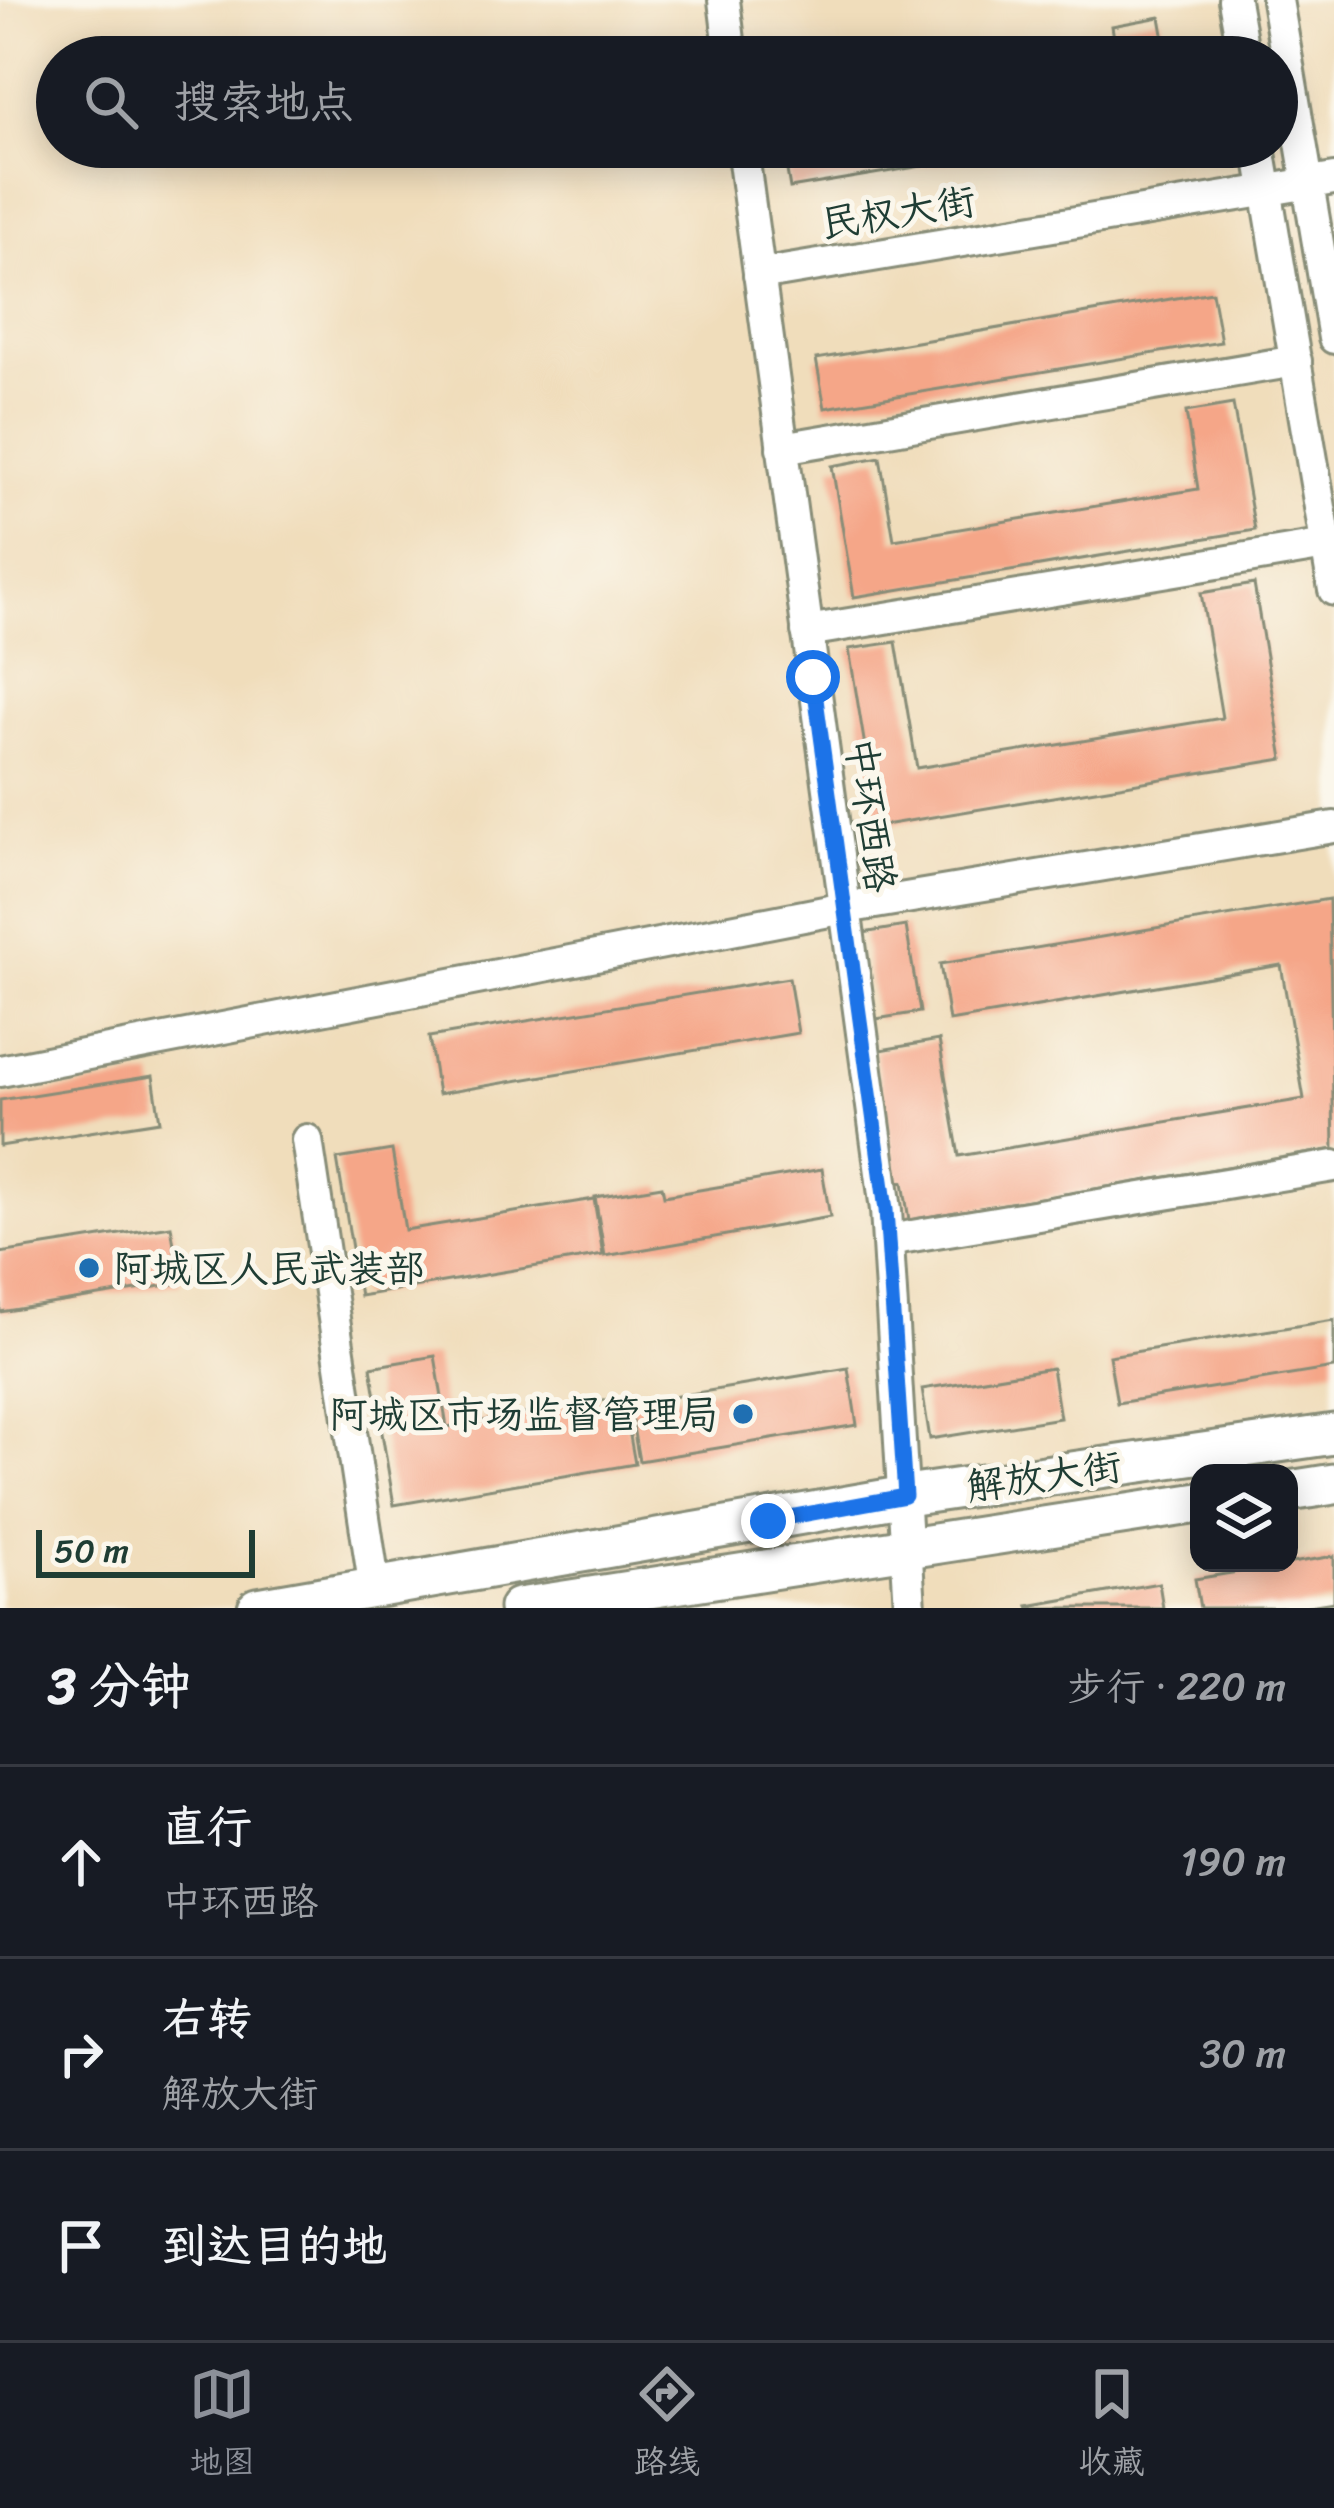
<!DOCTYPE html>
<html lang="zh">
<meta charset="utf-8">
<style>
body{margin:0;font-family:Sriracha,"LXGW WenKai TC",sans-serif;background:#242831;color:#f1f3f6}
.controls{position:absolute;right:36px;bottom:36px;display:grid;overflow:hidden;border-radius:24px;box-shadow:0 6px 30px #0003}
.controls button{width:108px;height:108px;display:grid;place-items:center;padding:0;border:0;border-bottom:3px solid #363941;background:#171b24;color:#f1f3f6;font:60px sans-serif}
.scale{position:absolute;left:36px;bottom:30px;width:219px;box-sizing:border-box;padding-left:12px;border:6px solid #1f3d34;border-top:0;font-size:33px;line-height:42px;white-space:nowrap;color:#1f3d34;-webkit-text-stroke:9px #fbf7ec;paint-order:stroke}
.stop{position:absolute;width:36px;height:36px;margin:-27px;border:9px solid #1a73e8;border-radius:50%;background:#fff}
.stop.end{background:#1a73e8;border-color:#fff;box-shadow:0 3px 12px #0008}
.list{margin:0;padding:0;list-style:none}
h2{display:flex;justify-content:space-between;align-items:center;height:156px;margin:0;padding:0 48px;font-size:51px}
h2 small{font-size:39px;font-weight:400;color:#9ea1a6}
.list li{display:grid;grid-template-columns:78px 1fr auto;gap:36px;align-items:center;box-sizing:border-box;height:192px;padding:0 48px;border-top:3px solid #363941}
.list b{display:block;font-size:45px;white-space:nowrap}
.list p{margin:0;font-size:39px;white-space:nowrap;color:#9ea1a6}
.list em{font-size:39px;font-style:normal;color:#9ea1a6}
.icon{flex:none;width:66px;height:66px;fill:none;stroke:currentColor;stroke-width:2;stroke-linecap:round;stroke-linejoin:round}
.map{position:relative;flex:none;width:1334px;height:1608px;overflow:hidden}
.search{position:absolute;background:#171b24;box-shadow:0 6px 30px #0003;left:36px;right:36px;top:36px;height:132px;display:flex;align-items:center;gap:30px;box-sizing:border-box;padding:0 42px;border-radius:66px;color:#9ea1a6;font-size:45px}
.sheet{height:732px;background:#171b24}
nav{display:flex;justify-content:space-around;align-items:center;box-sizing:border-box;height:168px;border-top:3px solid #363941;background:#171b24;font-size:33px;color:#9ea1a6}
nav a{display:grid;justify-items:center;gap:6px}
nav .on{color:#8c9099}
.map>svg:first-child{display:block}
</style>
<div class="map">
<svg width="1334" height="1608" viewBox="0 0 1334 1608">
<rect width="100%" height="100%" fill="#fbf7ec"/>
<filter id="ink" filterUnits="userSpaceOnUse"><feTurbulence type="fractalNoise" baseFrequency=".00833" numOctaves="2"/><feDisplacementMap in="SourceGraphic" scale="24" xChannelSelector="R" yChannelSelector="G"/><feConvolveMatrix kernelMatrix="1 2 1 2 8 2 1 2 1" color-interpolation-filters="sRGB"/></filter>
<filter id="wash" filterUnits="userSpaceOnUse"><feTurbulence type="fractalNoise" baseFrequency=".004" numOctaves="4" result="noise"/><feDisplacementMap in="SourceGraphic" scale="48" xChannelSelector="R" yChannelSelector="G"/><feGaussianBlur stdDeviation="2.7" result="paint"/><feColorMatrix in="noise" values="0 0 0 0 0 0 0 0 0 0 0 0 0 0 0 0 0 1.4 0 .05"/><feComposite in="paint" operator="in"/></filter>
<g filter="url(#wash)">
<rect width="100%" height="100%" fill="#f0ddbb"/>
<g id="blocks">
<!-- building -->
<g fill="#f5a688">
<polygon points="1160,17 1167,57 1117,57 1112,26"/>
<polygon points="783,147 1024,147 1024,149 790,188"/>
<polygon points="1212,292 1221,342 825,408 816,359"/>
<polygon points="1233,404 1255,530 854,597 832,466 880,457 894,540 1198,489 1186,412"/>
<polygon points="1254,584 1283,759 878,826 849,649 896,642 917,768 1222,718 1201,593"/>
<polygon points="1329,899 1334,1149 909,1220 903,1182 897,1183 875,1051 939,1040 959,1156 1304,1099 1281,965 949,1021 940,964"/>
<polygon points="906,926 920,1012 876,1019 863,933"/>
<polygon points="789,978 798,1033 438,1094 429,1037"/>
<polygon points="153,1076 160,1121 0,1146 0,1100"/>
<polygon points="392,1150 405,1230 594,1199 603,1255 360,1296 337,1159"/>
<polygon points="822,1169 830,1217 605,1256 595,1197 662,1186 664,1196"/>
<polygon points="171,1226 180,1283 0,1312 0,1253"/>
<polygon points="1334,1320 1334,1368 1117,1403 1109,1356"/>
<polygon points="435,1356 447,1427 623,1397 635,1464 394,1505 371,1367"/>
<polygon points="848,1368 857,1425 639,1461 629,1404"/>
<polygon points="1052,1368 1060,1418 930,1439 922,1389"/>
<polygon points="1334,1556 1334,1602 1296,1608 1200,1608 1195,1579"/>
<polygon points="1159,1583 1163,1608 1029,1608 1028,1606"/>
</g>
</g>
</g>
<g filter="url(#ink)">
<use href="#blocks" fill-opacity="0" stroke="#888d78" stroke-width="3"/>
<g fill="none" stroke-linecap="round" stroke-linejoin="round">
<defs>
<g id="minor">
<polyline points="724,0 731,57"/>
<polyline points="1234,0 1244,57"/>
<polyline points="1277,0 1334,338"/>
<polyline points="742,147 886,1210 910,1608"/>
<polyline points="1259,147 1334,590"/>
<polyline points="759,275 1334,179"/>
<polyline points="782,448 1296,361"/>
<polyline points="807,631 1326,545"/>
<polyline points="0,1071 845,908 1334,827"/>
<polyline points="307,1140 375,1590"/>
<polyline points="888,1240 1334,1166"/>
</g>
<g id="major">
<polyline points="1289,1491 1334,1484"/>
<polyline points="258,1608 906,1496 1334,1434"/>
<polyline points="519,1608 1199,1503"/>
</g>
</defs>
<!-- minor casing -->
<use href="#minor" stroke="#888d78" stroke-width="36"/>
<!-- major casing -->
<use href="#major" stroke="#888d78" stroke-width="45"/>
<!-- minor -->
<use href="#minor" stroke="#fff" stroke-width="30"/>
<!-- major -->
<use href="#major" stroke="#fff" stroke-width="39"/>
</g>
</g>
<g fill="none" stroke-linecap="round" stroke-linejoin="round" filter="url(#ink)">
<!-- route -->
<polyline stroke="#1a73e8" stroke-width="15" points="768,1521 905,1496 886,1210 813,677"/>
</g>
<!-- markers -->
<g fill="#1f6fb2" stroke="#fbf7ec" stroke-width="4.5">
<circle cx="89" cy="1268" r="12"/>
<circle cx="743" cy="1414" r="12"/>
</g>
<g text-anchor="middle" dominant-baseline="central" stroke-width="10" stroke-linejoin="round" paint-order="stroke">
<!-- street labels -->
<g font-size="39" fill="#1f3d34" stroke="#fbf7ec">
<text transform="translate(898 212) rotate(-9)">民权大街</text>
<text transform="translate(871 815) rotate(82)">中环西路</text>
<text transform="translate(1044 1476) rotate(-8)">解放大街</text>
</g>
<!-- poi labels -->
<g font-size="39" fill="#1f3d34" stroke="#fbf7ec" text-anchor="start">
<text x="113" y="1268">阿城区人民武装部</text>
<text x="719" y="1414" text-anchor="end">阿城区市场监督管理局</text>
</g>
</g>
</svg>
<div class="controls">
<button><svg class="icon" aria-label="layers" viewBox="0 0 24 24"><path d="M12 4l9 5-9 5-9-5zM3 14l9 5 9-5"/></svg></button>
</div>
<div class="scale">50 m</div>
<div class="stop" style="left:813px;top:677px"></div>
<div class="stop end" style="left:768px;top:1521px"></div>
<div class="search"><svg class="icon" aria-label="search" viewBox="0 0 24 24"><circle cx="10" cy="10" r="6"/><path d="M15 15l6 6"/></svg>搜索地点</div>
</div>
<section class="sheet">
<h2>3 分钟<small>步行 · 220 m</small></h2>
<ul class="list">
<li><svg class="icon" aria-label="ahead" viewBox="0 0 24 24"><path d="M12 20V5M6 11l6-6 6 6"/></svg><div><b>直行</b><p>中环西路</p></div><em>190 m</em></li>
<li><svg class="icon" aria-label="right" viewBox="0 0 24 24"><path d="M7 20v-9h11M14 6l5 5-5 5"/></svg><div><b>右转</b><p>解放大街</p></div><em>30 m</em></li>
<li><svg class="icon" aria-label="arrive" viewBox="0 0 24 24"><path d="M6 21V4h12l-3 4 3 4H6"/></svg><div><b>到达目的地</b></div></li>
</ul>
</section>
<nav>
<a class="on"><svg class="icon" aria-label="map" viewBox="0 0 24 24"><path d="M3 6l6-2 6 2 6-2v14l-6 2-6-2-6 2zM9 4v14M15 6v14"/></svg>地图</a>
<a><svg class="icon" aria-label="directions" viewBox="0 0 24 24"><path d="M12 3l9 9-9 9-9-9zM9 14v-3h6M13 9l2 2-2 2"/></svg>路线</a>
<a><svg class="icon" aria-label="saved" viewBox="0 0 24 24"><path d="M7 4h10v16l-5-4-5 4z"/></svg>收藏</a>
</nav>
